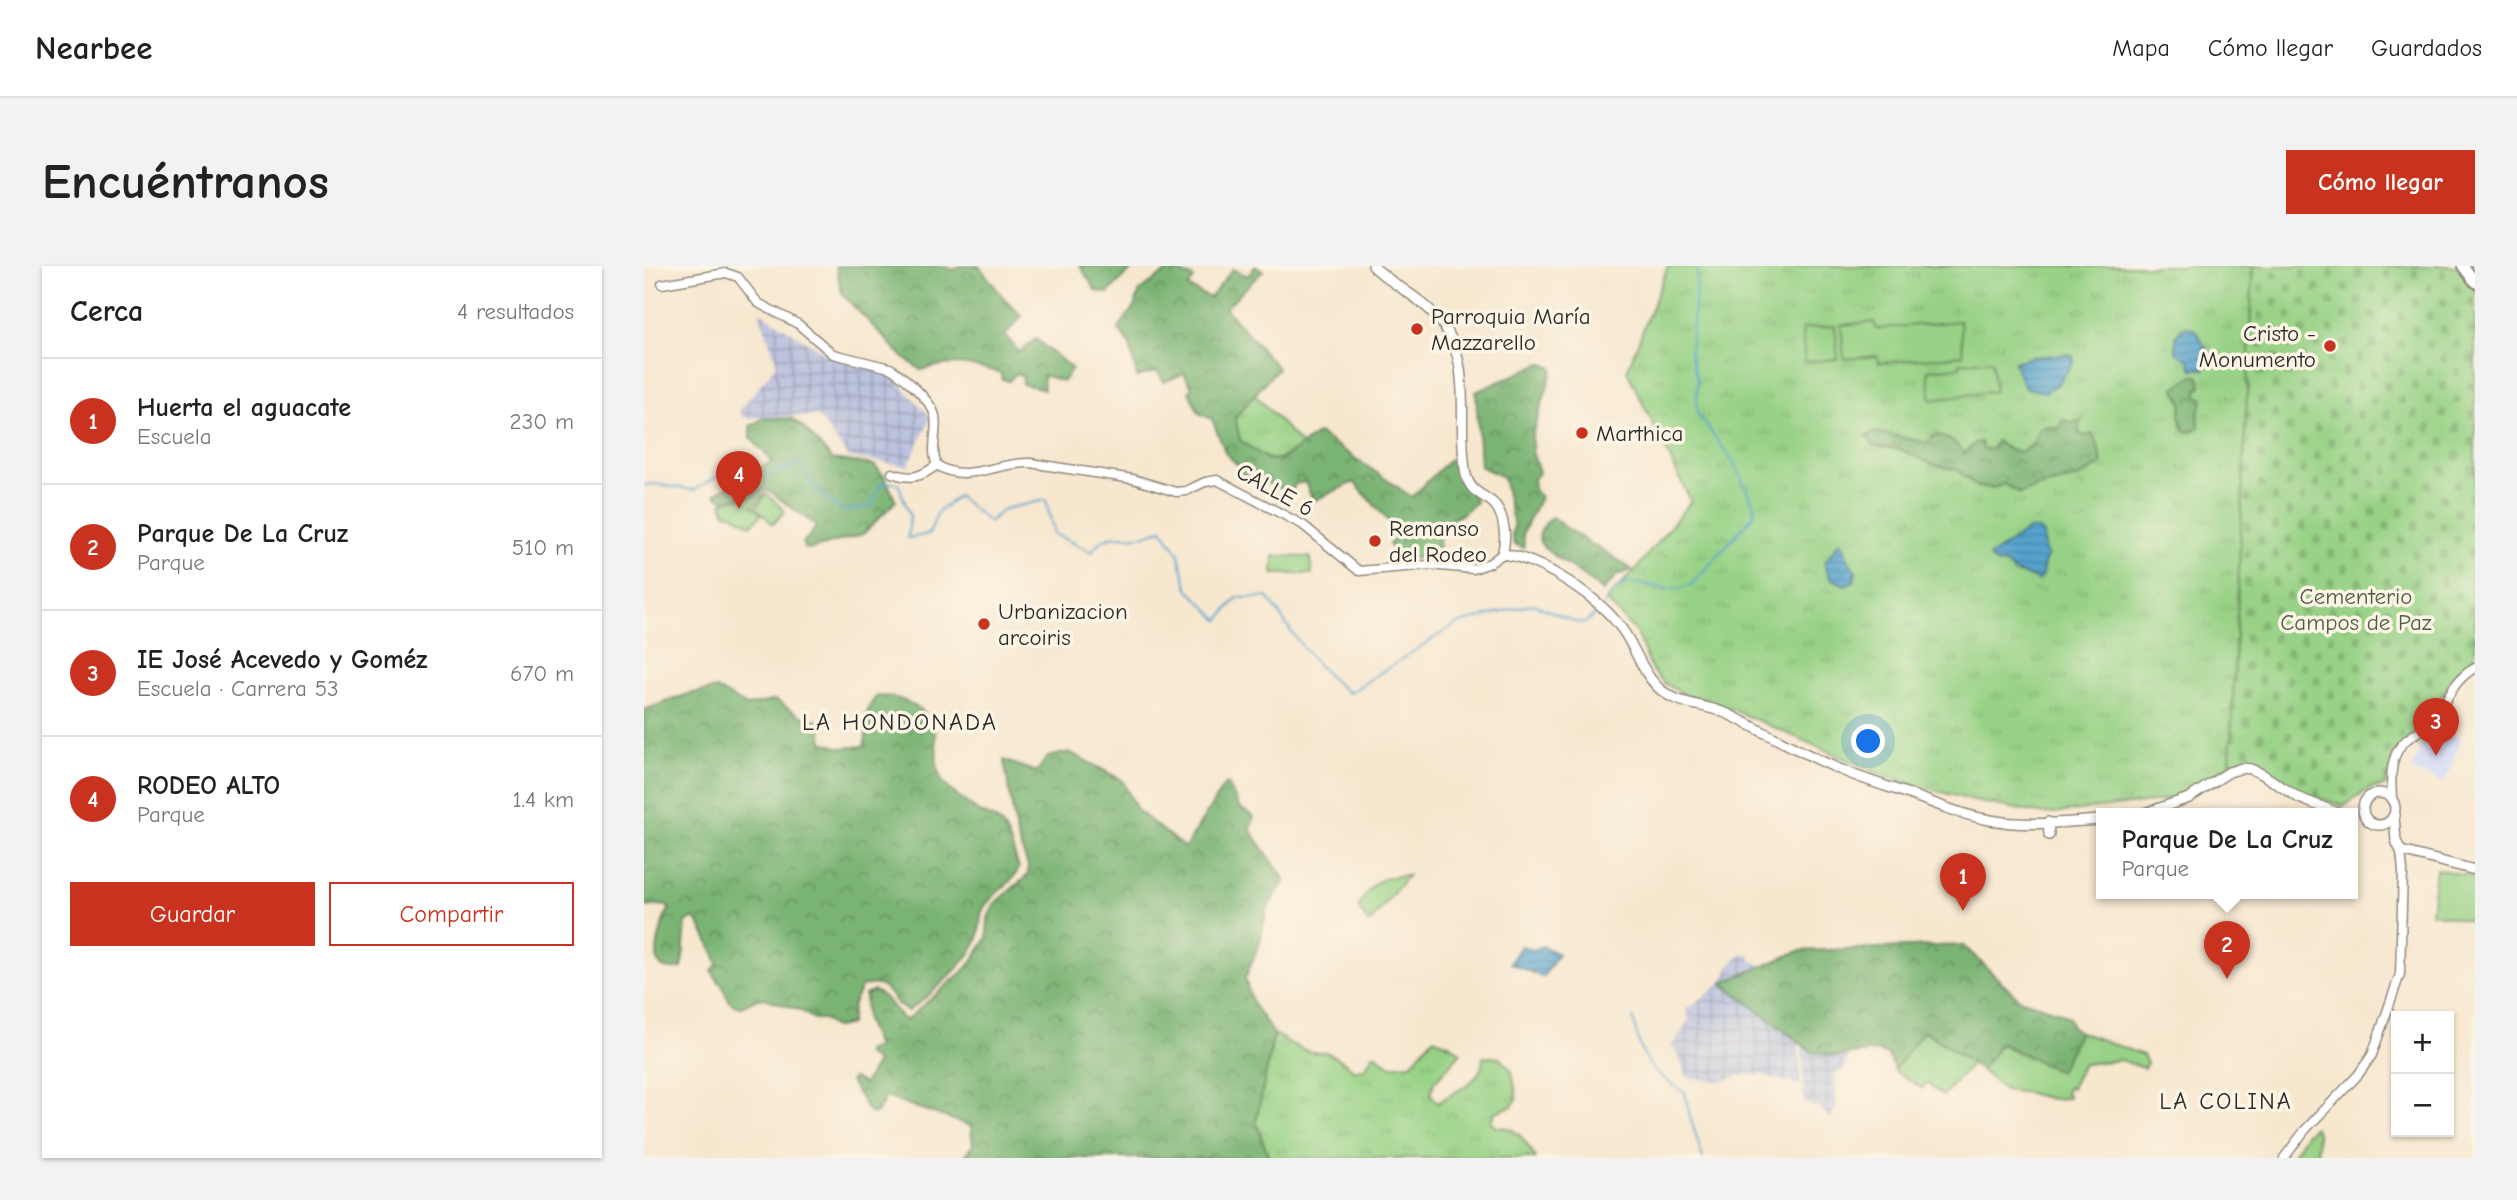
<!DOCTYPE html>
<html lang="es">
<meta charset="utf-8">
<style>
body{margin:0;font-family:"Comic Neue",sans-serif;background:#f2f2f2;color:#222}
.controls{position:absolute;right:21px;bottom:21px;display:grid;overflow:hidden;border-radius:0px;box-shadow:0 2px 5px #0004}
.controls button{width:63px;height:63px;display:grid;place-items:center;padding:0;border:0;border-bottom:2px solid #e0e0e0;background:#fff;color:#222;font:35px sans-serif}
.you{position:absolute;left:1225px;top:476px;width:24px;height:24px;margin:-18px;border:5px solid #fff;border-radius:50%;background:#1a73e8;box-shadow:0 0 0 10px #1a73e833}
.badge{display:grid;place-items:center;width:46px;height:46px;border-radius:50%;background:#c8321e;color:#fff;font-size:23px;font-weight:700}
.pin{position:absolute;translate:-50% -58px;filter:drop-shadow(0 2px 4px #0008)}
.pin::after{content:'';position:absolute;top:37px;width:24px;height:21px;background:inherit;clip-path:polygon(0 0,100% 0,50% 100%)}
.popup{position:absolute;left:1452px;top:542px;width:262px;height:91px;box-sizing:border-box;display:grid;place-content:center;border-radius:0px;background:#fff;filter:drop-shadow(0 2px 5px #0005);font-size:23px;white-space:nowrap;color:#767676}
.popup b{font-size:26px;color:#222}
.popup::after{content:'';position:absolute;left:50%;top:100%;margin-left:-14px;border:14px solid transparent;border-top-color:#fff}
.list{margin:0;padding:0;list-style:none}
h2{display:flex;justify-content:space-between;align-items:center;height:91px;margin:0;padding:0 28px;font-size:30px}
h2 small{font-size:23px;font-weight:400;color:#767676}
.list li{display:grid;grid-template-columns:46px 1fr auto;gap:21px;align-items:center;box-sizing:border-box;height:126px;padding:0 28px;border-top:2px solid #e0e0e0}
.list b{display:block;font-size:26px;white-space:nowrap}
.list p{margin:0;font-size:23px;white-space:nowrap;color:#767676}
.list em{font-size:23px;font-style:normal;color:#767676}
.actions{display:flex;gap:14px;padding:21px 28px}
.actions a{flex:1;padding:16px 0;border:2px solid #c8321e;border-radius:0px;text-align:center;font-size:24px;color:#c8321e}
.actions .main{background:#c8321e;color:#fff}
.map{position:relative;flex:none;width:1831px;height:892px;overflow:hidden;border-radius:0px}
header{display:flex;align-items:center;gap:42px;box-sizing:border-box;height:98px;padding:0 35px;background:#fff;border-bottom:2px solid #e0e0e0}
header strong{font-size:33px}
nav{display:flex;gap:38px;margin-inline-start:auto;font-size:24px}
.intro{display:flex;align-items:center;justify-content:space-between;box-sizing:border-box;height:168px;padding:0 42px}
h1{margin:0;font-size:49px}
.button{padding:18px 32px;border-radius:0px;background:#c8321e;color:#fff;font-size:24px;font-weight:700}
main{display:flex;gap:42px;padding:0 42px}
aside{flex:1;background:#fff;border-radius:0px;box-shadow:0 2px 5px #0004}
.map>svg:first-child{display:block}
</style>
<header>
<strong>Nearbee</strong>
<nav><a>Mapa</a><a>Cómo llegar</a><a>Guardados</a></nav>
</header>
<div class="intro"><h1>Encuéntranos</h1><a class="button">Cómo llegar</a></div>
<main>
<aside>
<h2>Cerca<small>4 resultados</small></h2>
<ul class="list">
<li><span class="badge">1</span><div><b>Huerta el aguacate</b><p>Escuela</p></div><em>230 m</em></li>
<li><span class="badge">2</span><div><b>Parque De La Cruz</b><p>Parque</p></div><em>510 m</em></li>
<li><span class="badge">3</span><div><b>IE José Acevedo y Goméz</b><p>Escuela · Carrera 53</p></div><em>670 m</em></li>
<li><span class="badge">4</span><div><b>RODEO ALTO</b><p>Parque</p></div><em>1.4 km</em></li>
</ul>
<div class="actions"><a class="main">Guardar</a><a>Compartir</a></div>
</aside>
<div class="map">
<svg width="1831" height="892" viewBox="0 0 1831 892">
<defs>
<pattern id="industrial-grid" width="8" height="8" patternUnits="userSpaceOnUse" patternTransform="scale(1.75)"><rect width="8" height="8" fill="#bcc3de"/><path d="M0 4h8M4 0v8" fill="none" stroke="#999fb4"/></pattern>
<pattern id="grass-tufts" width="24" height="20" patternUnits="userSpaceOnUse" patternTransform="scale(1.75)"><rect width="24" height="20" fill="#98d286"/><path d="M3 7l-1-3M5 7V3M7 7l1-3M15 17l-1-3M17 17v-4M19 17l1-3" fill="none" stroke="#83b474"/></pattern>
<pattern id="forest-crowns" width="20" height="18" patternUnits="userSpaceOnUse" patternTransform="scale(1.75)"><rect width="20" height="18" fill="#7ab473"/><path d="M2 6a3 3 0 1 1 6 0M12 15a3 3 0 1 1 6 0" fill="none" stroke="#64935f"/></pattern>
<pattern id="cemetery-stones" width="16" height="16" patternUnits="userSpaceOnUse" patternTransform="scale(1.75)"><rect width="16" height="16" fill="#98d286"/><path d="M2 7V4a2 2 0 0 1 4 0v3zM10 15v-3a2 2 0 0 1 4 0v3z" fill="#83b474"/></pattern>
<pattern id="water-rules" width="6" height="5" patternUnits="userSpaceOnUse" patternTransform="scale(1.75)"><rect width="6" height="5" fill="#55a3ce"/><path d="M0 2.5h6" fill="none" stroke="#4785a7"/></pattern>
</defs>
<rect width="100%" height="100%" fill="#fcf5e5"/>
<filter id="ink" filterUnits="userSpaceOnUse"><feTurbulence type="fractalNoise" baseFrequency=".0143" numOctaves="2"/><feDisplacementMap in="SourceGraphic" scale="14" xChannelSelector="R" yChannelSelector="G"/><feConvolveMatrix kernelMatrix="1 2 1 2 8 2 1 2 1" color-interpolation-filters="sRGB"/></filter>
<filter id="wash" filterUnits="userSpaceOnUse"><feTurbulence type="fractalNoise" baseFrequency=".00686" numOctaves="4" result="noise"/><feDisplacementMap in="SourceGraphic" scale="28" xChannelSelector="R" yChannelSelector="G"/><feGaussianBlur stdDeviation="1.57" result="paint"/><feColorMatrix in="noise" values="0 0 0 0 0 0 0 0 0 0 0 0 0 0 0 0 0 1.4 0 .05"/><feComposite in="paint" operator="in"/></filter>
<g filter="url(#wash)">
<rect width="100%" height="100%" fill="#f7e7cf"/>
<!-- built -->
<polygon fill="#d2d9f9" points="1791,463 1817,472 1801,517 1768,505 1778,475"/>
<!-- industrial -->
<g fill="url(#industrial-grid)">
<polygon points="115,45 182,88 245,107 287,151 264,200 204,191 174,150 100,152 95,145 133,98"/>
<polygon points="1107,688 1107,694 1127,704 1119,749 1130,755 1154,756 1156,819 1118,809 1098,809 1074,816 1043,811 1033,786 1028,780 1042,759 1045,753 1042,744 1078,717 1087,698 1096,689"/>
<polygon points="1158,778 1168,786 1191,791 1205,789 1201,802 1190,808 1193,838 1187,853 1174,841 1160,837"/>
</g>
<!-- grass -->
<g fill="url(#grass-tufts)" stroke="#627e58" stroke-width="2">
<polygon points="1024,0 1609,0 1586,498 1542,527 1517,535 1401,548 1330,535 1240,510 1090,444 1042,429 1021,418 1008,404 992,366 962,334 993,302 1047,235 983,105"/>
<path d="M611,129L658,179C627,202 625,195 596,174L591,151Z"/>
<path d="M630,768C646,777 663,790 682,786L699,795L710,805L721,802L730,788L747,800L767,798L789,772L805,778L817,787L790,816L787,829L794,837C811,824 840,816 839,791H855L868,805L873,833L868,840L851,846L847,855L851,861C875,860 879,873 892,892H625L612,856Z"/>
</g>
<!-- forest -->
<g fill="url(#forest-crowns)" stroke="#52704f" stroke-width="2">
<path d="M192,0H300L309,4L316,0H335L363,36L378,50L361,69L375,86L392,73L428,103L419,115L399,109L400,123L378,118L379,111L372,107L365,115L358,113L357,107C327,98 308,94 277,104L259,91L198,28Z"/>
<polygon points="436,0 491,0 464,27 452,25"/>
<polygon points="611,0 619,5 581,42 634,102 591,151 596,174 624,194 639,193 674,167 768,231 806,193 813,198 832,236 815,250 796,257 795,281 780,292 753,293 745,278 756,268 710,216 669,235 661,216 651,218 648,225 641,224 596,207 596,201 582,188 568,153 555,147 545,126 548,122 540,107 520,116 513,105 493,111 486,79 474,63 490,41 496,25 526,3 550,12 544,21 566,32 589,3 604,10"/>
<polygon points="897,97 909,102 888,170 888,185 895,207 889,213 890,223 896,231 879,267 880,282 870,278 868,268 870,260 859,211 836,200 832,126"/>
<polygon points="1548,110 1554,110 1557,120 1553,125 1553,129 1559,133 1554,148 1555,161 1548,166 1540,165 1536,150 1538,136 1530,122"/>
<polygon points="120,152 148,153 160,162 188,193 230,199 241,211 252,235 219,268 167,283 160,282 159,277 171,263 171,259 124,224 81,234 72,230 72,227 128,195 106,171 106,160"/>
<path d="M1419,154L1428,157L1438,154L1434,166L1440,170L1448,168L1453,175L1458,198L1434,212L1393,221L1376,228L1360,218L1349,222L1333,221L1313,204L1287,198L1258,184L1230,180L1223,170L1233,166L1283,177L1290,169C1304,171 1313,176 1320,188L1331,177L1337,176L1339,184L1348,183L1352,175L1366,184L1377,186L1388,179L1394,163L1404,160L1415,162Z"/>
<path d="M908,251C932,272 962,284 988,304L973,309L959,325C947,316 936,307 924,299C904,284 880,277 908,251Z"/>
<path d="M73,423L103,440L131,434L158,450L176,455L179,476L197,482L220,480C227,459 216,448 233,430C246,430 258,432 269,439C309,462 280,495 302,520C310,529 323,536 332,544C340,550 353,551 359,561C367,572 370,589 375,602C367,620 348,626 339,643C335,652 337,665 333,675C324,696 283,732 264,745C242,736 250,712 218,720L209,737L206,758L190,762L180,753H170L156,744L120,732L108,735L98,741C84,739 84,733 79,721C76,715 71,712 68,705L74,698C72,690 56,657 50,652L42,657L38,702C8,708 11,689 16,668C19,658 19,650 26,643L21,639L0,641V444L44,428Z"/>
<path d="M425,486L478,514L493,544L541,582L581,518L585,519L595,541L610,551L606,563L641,614L623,643L616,675L601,713L609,738L630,768L612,856L625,892H319L329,879L327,860L242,831L233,846L229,848L225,846L206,815L210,812L220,818L233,796L223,789L222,785L233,781L222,754L221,729L230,725C244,730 250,746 261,755L324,701L343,672L344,652L350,638L384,609V600L373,570L360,494L392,506L404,491Z"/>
<polygon points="1319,679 1375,733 1415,746 1425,752 1428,761 1435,766 1415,806 1357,777 1337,804 1280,764 1251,804 1244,789 1233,785 1191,790 1168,786 1078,717 1155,685"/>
</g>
<!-- cemetery -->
<path fill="url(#cemetery-stones)" stroke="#627e58" stroke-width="2" d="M1609,0H1814L1827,15L1831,24V399L1813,405L1788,448L1750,490L1743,518L1737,521L1727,522L1700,540C1685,535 1667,531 1653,524C1629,510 1619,486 1586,498Z"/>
<!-- park -->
<g fill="#98d286" stroke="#627e58" stroke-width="2">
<polygon points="1316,55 1319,89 1235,97 1233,90 1200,93 1197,59 1230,56 1232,63"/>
<polygon points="1191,60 1194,93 1161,96 1158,63"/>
<polygon points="1348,94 1351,125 1287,134 1284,104 1316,101 1316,97"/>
<polygon points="121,228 108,240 111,242 123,228 141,245 129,258 112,242 117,249 107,259 88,248 81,247 78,237 83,235"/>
<polygon points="630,290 666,291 668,308 629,308"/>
<polygon points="1792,603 1831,611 1831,656 1787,647"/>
<path d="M764,609L725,658L714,641C729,616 733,611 764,609Z"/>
<polygon points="1280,765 1328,798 1299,830 1283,817 1278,822 1250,805"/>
<polygon points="1436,766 1499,789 1503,797 1500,802 1476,794 1439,798 1427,822 1424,821 1421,827 1424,829 1423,832 1408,833 1384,827 1360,824 1337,804 1357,778 1415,806"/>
<polygon points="1670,861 1673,865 1674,892 1647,892 1662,868"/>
</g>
<!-- water -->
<g fill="url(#water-rules)" stroke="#40677c" stroke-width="2">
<path d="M1540,61C1554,60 1554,68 1559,78C1563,85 1567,85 1568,93L1560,103H1548L1545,94L1532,87V70Z"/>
<polygon points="1422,88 1429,90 1430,95 1414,118 1401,126 1381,122 1370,96 1388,91"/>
<path d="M1385,263H1393L1399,268L1400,285L1404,290C1397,297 1401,307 1395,315L1380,308L1370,306L1360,297C1352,300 1350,295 1345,291Z"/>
<polygon points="1196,275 1200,280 1203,292 1212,306 1210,315 1201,319 1187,313 1180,298"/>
<polygon points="877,680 890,684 898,680 914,688 899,711 866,697"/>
</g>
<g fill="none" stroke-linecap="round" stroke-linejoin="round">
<!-- stream -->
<g stroke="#55a3ce" stroke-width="2">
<path d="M0,219L11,218L50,224L89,201L122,209L157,197L169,220L198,245L227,241L237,217H254L266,250L264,272L285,268L294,246L314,230L345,256L360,243L402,234L410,268L448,286C461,262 480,274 501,269C506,268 512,265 518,263L534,286L544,323L575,354L593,332L624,331C647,366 670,402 705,427L812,358L889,338L932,356L941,357L956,343"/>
<path d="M960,339C964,333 969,325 975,321C993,308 1022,333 1048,318L1109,250L1111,241L1090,197L1053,147V114L1046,86L1054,0"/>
<path d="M989,751C998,796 1003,802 1041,827L1046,851L1059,892"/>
</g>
</g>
</g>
<g filter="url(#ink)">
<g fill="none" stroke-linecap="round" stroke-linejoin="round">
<defs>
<g id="tertiary">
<path d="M18,18L82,7L94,11L114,37L154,58L189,88L246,102C258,109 288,135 291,150C294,165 286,184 293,199"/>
<path d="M293,199C321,219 356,195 386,197L489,213L532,226L542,225L561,216L573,214L659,259L715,305L785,299L829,303L846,297L858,288"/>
<path d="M248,207C268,214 277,211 293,199"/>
<path d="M1748,532C1747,517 1746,498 1754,484C1760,472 1773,468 1783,460C1802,442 1806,415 1831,402"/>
<polyline points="1640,892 1661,864 1714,809 1728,789 1756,708 1759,605 1757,585"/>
</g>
<g id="secondary">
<path d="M729,0C747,18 771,28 788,46C834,91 811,154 822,209C826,225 836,227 848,236C861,247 863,273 858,288C897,292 958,333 980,366C992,384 1000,410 1017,424C1036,440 1064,438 1086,449C1122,467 1158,487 1195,503C1218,513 1242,520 1265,528C1292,538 1318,549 1346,554C1382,561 1421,556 1457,554"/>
<circle cx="1735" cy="543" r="16"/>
<polyline points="1501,547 1545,532 1585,506 1598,502 1607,503 1618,508 1655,532 1694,547"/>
<polyline points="1750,550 1752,575 1757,585 1831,604"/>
<polyline points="1404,556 1405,569"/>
</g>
<polyline id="primary" points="1819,0 1831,16"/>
</defs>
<!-- tertiary casing -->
<use href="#tertiary" stroke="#91897d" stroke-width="11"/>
<!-- secondary casing -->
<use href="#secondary" stroke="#91897d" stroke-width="12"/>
<!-- primary casing -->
<use href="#primary" stroke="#91897d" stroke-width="14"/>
<!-- tertiary -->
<use href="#tertiary" stroke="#fff" stroke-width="8"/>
<!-- secondary -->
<use href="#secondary" stroke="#fff" stroke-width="9"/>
<!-- primary -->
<use href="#primary" stroke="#fff" stroke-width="10"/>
</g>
</g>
<!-- markers -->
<g fill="#c8321e" stroke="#fcf5e5" stroke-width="2.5">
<circle cx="773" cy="63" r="7"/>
<circle cx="1686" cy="80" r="7"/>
<circle cx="938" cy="167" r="7"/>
<circle cx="731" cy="275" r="7"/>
<circle cx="340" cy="358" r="7"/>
</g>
<g text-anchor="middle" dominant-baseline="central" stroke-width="7" stroke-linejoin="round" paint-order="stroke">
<!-- poi labels -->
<g font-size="23" fill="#2b2b2b" stroke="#fcf5e5" text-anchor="start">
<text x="787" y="50">Parroquia María<tspan x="787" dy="26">Mazzarello</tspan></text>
<text x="1672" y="67" text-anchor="end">Cristo -<tspan x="1672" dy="26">Monumento</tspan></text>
<text x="952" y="167">Marthica</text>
<text x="745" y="262">Remanso<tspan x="745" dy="26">del Rodeo</tspan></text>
<text x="354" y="345">Urbanizacion<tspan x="354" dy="26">arcoiris</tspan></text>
</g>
<!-- street labels -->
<g font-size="23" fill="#2b2b2b" stroke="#fcf5e5">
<text transform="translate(631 224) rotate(29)">CALLE 6</text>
</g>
<!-- park labels -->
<g font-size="23" fill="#4c5d46" stroke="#fcf5e5">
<text x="1712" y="330">Cementerio<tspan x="1712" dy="26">Campos de Paz</tspan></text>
</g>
<!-- neighbourhood labels -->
<g font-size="24" letter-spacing="2" fill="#2b2b2b" stroke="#fcf5e5">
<text x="256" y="456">LA HONDONADA</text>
<text x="1582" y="835">LA COLINA</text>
</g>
</g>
</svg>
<div class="controls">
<button>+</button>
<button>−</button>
</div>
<div class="you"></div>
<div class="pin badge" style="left:1319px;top:645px">1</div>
<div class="pin badge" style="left:1583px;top:713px">2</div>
<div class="popup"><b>Parque De La Cruz</b>Parque</div>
<div class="pin badge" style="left:1792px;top:490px">3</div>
<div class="pin badge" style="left:95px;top:243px">4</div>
</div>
</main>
